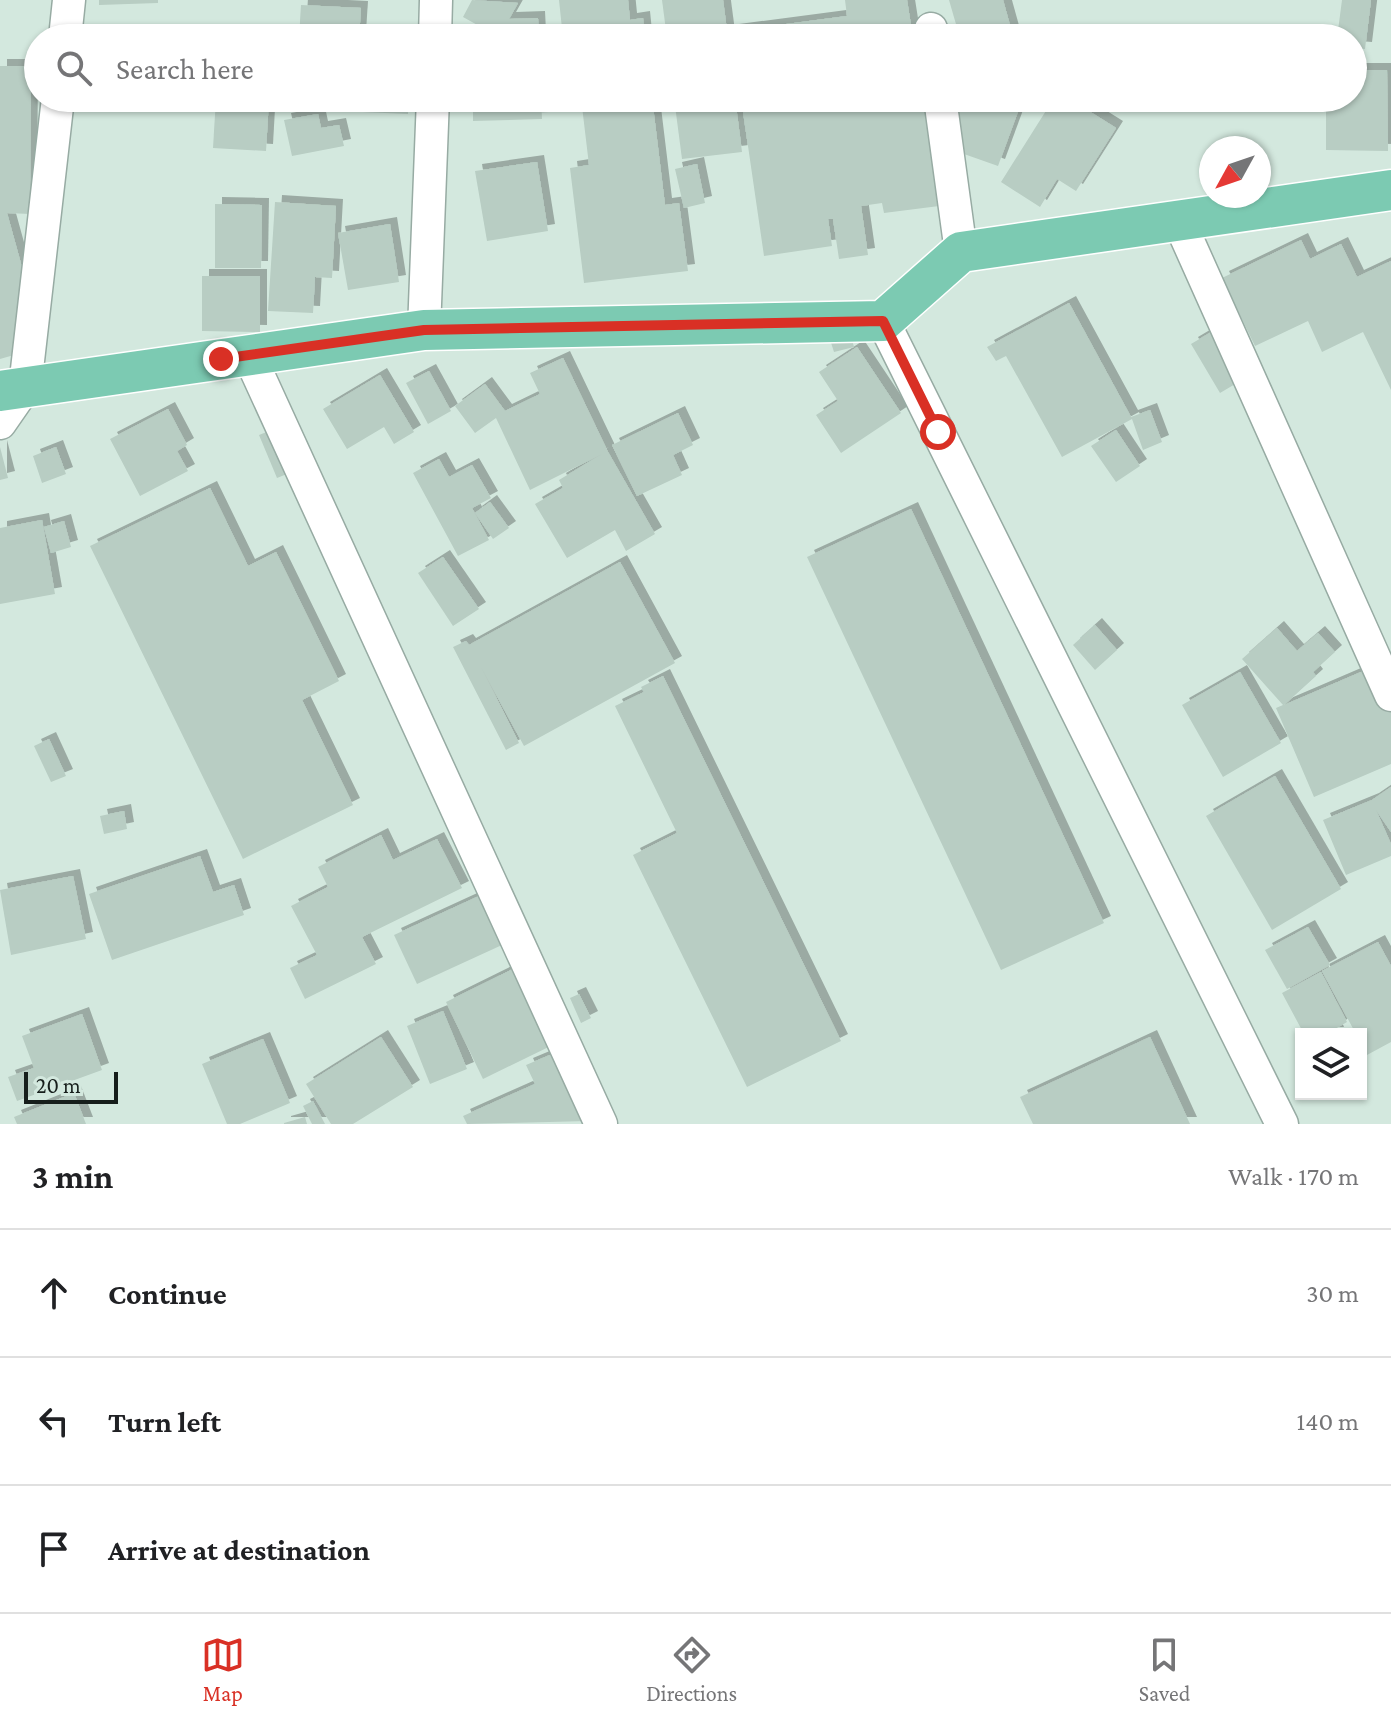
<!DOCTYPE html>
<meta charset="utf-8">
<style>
body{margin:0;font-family:"Crimson Pro",serif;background:#f6f6f6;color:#202124}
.controls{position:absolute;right:24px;bottom:24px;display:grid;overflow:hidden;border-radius:0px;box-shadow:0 2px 6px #0004}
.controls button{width:72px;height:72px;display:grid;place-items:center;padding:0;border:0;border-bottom:2px solid #e0e0e0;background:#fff;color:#202124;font:40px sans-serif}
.compass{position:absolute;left:1199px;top:136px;width:72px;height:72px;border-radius:50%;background:#fff;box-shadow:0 2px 6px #0004;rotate:230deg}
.scale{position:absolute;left:24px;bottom:20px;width:94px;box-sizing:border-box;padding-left:8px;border:4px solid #161e1b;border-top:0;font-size:22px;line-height:28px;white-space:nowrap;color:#161e1b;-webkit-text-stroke:6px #d3e8de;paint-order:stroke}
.stop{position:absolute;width:24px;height:24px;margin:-18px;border:6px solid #d93025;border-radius:50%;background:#fff}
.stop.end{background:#d93025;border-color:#fff;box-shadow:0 2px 8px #0008}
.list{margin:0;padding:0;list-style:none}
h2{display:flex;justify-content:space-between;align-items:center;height:104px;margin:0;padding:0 32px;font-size:34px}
h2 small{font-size:26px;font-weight:400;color:#757577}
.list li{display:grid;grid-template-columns:52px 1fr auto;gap:24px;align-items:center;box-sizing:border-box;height:128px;padding:0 32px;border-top:2px solid #e0e0e0}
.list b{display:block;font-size:30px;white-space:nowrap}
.list em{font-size:26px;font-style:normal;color:#757577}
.icon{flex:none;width:44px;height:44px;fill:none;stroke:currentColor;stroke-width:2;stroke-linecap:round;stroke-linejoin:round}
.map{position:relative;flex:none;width:1391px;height:1124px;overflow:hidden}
.search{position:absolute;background:#fff;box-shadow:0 2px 6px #0004;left:24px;right:24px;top:24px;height:88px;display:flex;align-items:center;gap:20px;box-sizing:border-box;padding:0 28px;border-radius:44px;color:#757577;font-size:30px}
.sheet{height:488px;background:#fff}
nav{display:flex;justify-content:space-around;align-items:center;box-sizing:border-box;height:112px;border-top:2px solid #e0e0e0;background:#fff;font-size:22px;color:#757577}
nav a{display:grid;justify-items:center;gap:4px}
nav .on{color:#d93025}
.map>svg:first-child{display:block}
</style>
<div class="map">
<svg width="1391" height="1124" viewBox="0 0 1391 1124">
<defs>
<filter id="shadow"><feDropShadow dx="7" dy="-7" stdDeviation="0" flood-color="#0004"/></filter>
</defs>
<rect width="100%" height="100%" fill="#d3e8de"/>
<!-- building -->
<g fill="#b8cdc3" filter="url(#shadow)">
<polygon points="99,0 158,0 158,3 99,5"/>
<polygon points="472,0 518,3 509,19 538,18 539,38 505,38 505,26 499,37 463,17"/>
<polygon points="559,0 628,0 630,20 643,18 645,38 563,38"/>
<polygon points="662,0 723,0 728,38 667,38"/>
<polygon points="845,0 907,0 913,38 733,38 732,31 847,16"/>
<polygon points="949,0 1003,0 1013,36 960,38"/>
<polygon points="1342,0 1371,0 1365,49 1353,48 1353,38 1337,38"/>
<polygon points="301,5 361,8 359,38 299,38"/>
<polygon points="0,66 31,66 30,214 7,213 28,289 28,351 0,359"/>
<polygon points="1353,70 1387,70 1388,151 1326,150 1326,98 1353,98"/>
<polygon points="216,98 269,98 266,151 213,148"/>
<polygon points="363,98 408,98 408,114 362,112"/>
<polygon points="449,98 541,98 542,119 473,121 473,107 449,108"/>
<polygon points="581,98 652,98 665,205 679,203 688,271 584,283 570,168 589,165"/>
<polygon points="674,98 735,98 742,152 682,159"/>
<polygon points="741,98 932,98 947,205 884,213 882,203 861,206 868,255 839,259 833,219 828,219 832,246 764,256"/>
<polygon points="964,98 1023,98 998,166 947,148"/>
<polygon points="1054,98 1068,98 1116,128 1076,191 1057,179 1040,207 1001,182"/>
<polygon points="1083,98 1117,98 1111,111"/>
<polygon points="318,114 321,128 339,125 344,146 292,156 284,120"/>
<polygon points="537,162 548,231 487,241 475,171"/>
<polygon points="697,164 705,203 684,208 675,169"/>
<polygon points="275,202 336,206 332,278 315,277 313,313 268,311"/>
<polygon points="215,204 262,205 261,268 215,268"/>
<polygon points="390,224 399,282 348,290 338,233"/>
<polygon points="1301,240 1310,259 1341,244 1357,277 1391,261 1391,390 1363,332 1322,352 1308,321 1255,346 1222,278"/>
<polygon points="202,276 260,276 260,332 202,331"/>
<polygon points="1069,303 1131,417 1150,410 1162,442 1143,450 1132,419 1062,457 1006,356 996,361 987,347"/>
<polygon points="847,322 854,347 834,352 826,327"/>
<polygon points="1218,328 1247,377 1220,393 1191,344"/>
<polygon points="857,347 901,413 841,453 816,415 838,401 819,372"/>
<polygon points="563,358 608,452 655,534 626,551 615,530 567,558 535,504 563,488 559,480 602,454 530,490 496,418 475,433 455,406 485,384 505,411 540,394 530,373"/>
<polygon points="429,371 451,411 428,424 406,383"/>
<polygon points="380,375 414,432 394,444 384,427 347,449 323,409"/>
<polygon points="168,409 187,445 177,451 188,471 140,496 110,439"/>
<polygon points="678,413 693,445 673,455 682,475 637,496 612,445"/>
<polygon points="274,429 292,472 277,478 259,435"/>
<polygon points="1116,430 1140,466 1116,482 1091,446"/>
<polygon points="0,447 8,478 0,480"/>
<polygon points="56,447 66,474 42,483 33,456"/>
<polygon points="439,459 449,477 472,465 491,498 472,508 489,540 458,556 413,473"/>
<polygon points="210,488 248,566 276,552 339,681 302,700 353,805 243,859 90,546"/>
<polygon points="490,502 509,528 493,539 475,513"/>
<polygon points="911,509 1104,923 1001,970 807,557"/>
<polygon points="42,520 55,594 0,604 0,528"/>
<polygon points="64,521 71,547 51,553 44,527"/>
<polygon points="443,557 479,609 453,626 418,573"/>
<polygon points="620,562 675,663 524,746 481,667 519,743 506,750 453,647 466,641 469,645"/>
<polygon points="1095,625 1117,650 1095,670 1073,645"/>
<polygon points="1277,628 1297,651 1318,633 1335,652 1313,672 1316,676 1284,705 1375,666 1391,703 1391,764 1314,797 1276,708 1283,705 1242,659"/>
<polygon points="1240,672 1281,743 1223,777 1182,705"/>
<polygon points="663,676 841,1041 747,1087 633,855 677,833 615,706 644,692 641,687"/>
<polygon points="49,739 66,776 51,782 34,746"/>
<polygon points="1275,776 1341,889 1272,930 1206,816"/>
<polygon points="1391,787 1391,832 1376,810 1391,844 1391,856 1346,875 1323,820 1372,800"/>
<polygon points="124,811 127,829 104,834 100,816"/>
<polygon points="381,835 393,860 437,839 462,888 362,937 376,964 305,999 290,968 317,955 291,906 328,887 318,867"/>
<polygon points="200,856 213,892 234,885 244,915 112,960 89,894"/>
<polygon points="73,876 86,939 11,955 0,890"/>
<polygon points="479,896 502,945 417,984 394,935"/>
<polygon points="1308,927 1330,965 1287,989 1265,950"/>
<polygon points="1378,942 1391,966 1391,1042 1367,1055 1361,1034 1356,1034 1322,971"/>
<polygon points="527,962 565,1039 483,1079 446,1002"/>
<polygon points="1321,972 1347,1022 1335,1029 1337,1034 1304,1034 1282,993"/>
<polygon points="579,994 591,1018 581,1023 570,998"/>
<polygon points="443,1011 467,1069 430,1084 407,1026"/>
<polygon points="82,1014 102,1070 17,1101 8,1077 34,1068 22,1036"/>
<polygon points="381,1037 413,1087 353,1124 331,1124 306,1084"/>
<polygon points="1150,1037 1190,1124 1033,1124 1020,1097"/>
<polygon points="263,1039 290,1103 240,1124 227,1124 202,1064"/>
<polygon points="557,1052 588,1121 467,1124 463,1116 535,1084 526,1065"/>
<polygon points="74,1093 86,1124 17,1124 14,1117"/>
<polygon points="313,1101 325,1124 312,1124 303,1106"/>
<polygon points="305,1117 307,1124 284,1124 284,1123"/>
</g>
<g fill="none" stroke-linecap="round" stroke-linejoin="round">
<defs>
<g id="minor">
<polyline points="931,29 932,38"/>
<polyline points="65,38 69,0"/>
<polyline points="435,38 436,0"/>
<polyline points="940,98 961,252"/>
<polyline points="1179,221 1391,695"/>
<polyline points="883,321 1282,1124"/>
<polyline points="424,330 433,98"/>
<polyline points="249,355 601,1124"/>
<polyline points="0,423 25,387 58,98"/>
</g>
<polyline id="major" points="0,391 424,330 883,321 961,252 1391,190"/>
</defs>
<!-- minor casing -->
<use href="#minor" stroke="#97aba3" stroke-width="35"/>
<!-- major casing -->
<use href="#major" stroke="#fff" stroke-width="43"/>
<!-- minor -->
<use href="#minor" stroke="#fff" stroke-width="32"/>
<!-- major -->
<use href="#major" stroke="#7ccab2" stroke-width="40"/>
</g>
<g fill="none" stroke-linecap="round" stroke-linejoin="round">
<!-- route -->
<polyline stroke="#d93025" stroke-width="10" points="221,359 424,330 883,321 938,432"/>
</g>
</svg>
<div class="controls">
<button><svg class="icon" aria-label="layers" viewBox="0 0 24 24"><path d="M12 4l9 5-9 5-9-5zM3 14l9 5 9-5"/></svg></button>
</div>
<svg class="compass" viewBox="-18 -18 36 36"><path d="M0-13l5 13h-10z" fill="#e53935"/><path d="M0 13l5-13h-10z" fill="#757577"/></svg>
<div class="scale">20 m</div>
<div class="stop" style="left:938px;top:432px"></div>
<div class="stop end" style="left:221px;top:359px"></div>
<div class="search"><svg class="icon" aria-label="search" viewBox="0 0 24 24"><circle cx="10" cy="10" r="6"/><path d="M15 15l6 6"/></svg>Search here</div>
</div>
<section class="sheet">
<h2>3 min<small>Walk · 170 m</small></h2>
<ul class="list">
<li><svg class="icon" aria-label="ahead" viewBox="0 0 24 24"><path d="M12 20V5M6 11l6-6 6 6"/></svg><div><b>Continue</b></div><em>30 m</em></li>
<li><svg class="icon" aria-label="left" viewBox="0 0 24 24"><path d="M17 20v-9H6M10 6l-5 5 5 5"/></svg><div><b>Turn left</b></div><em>140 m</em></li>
<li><svg class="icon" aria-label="arrive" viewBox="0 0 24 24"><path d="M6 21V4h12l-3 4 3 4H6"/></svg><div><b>Arrive at destination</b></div></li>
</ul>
</section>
<nav>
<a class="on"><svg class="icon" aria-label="map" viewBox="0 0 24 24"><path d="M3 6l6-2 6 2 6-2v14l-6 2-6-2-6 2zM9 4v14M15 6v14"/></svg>Map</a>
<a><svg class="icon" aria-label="directions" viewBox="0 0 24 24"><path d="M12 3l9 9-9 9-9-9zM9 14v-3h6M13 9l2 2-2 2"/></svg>Directions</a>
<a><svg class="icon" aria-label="saved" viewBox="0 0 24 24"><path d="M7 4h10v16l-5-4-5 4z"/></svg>Saved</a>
</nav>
